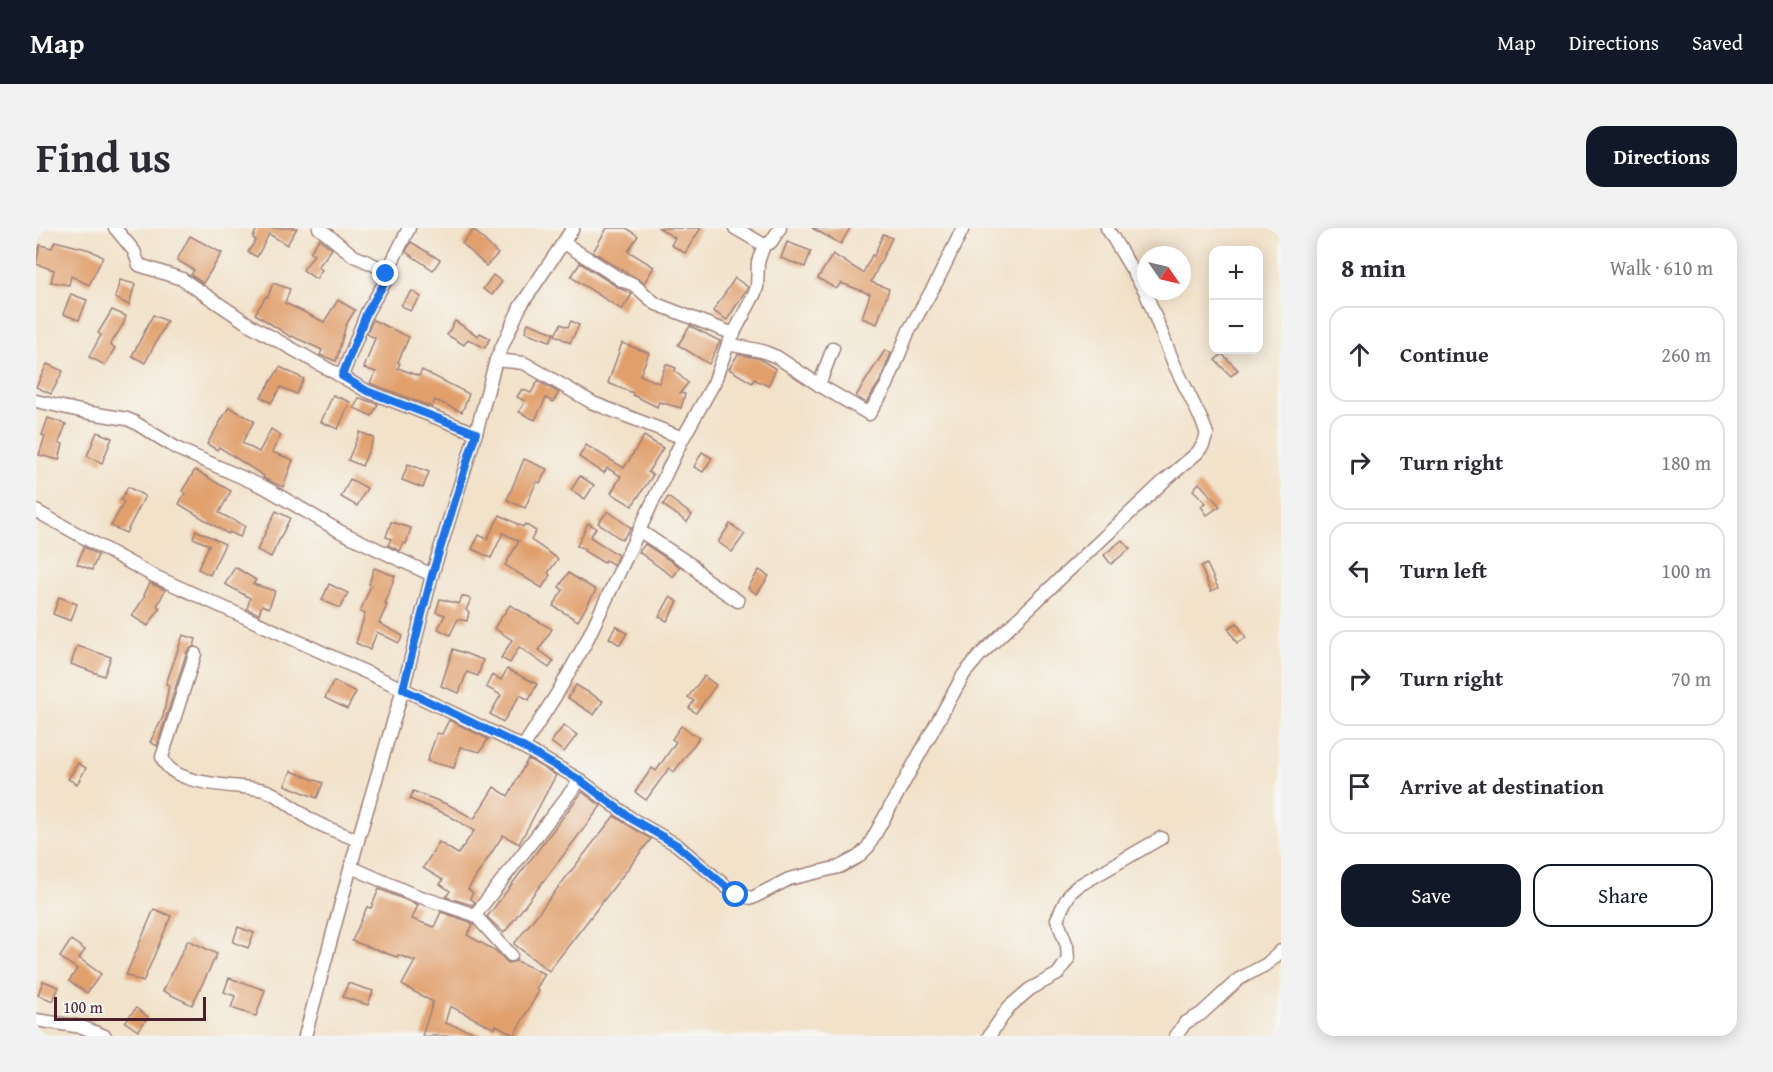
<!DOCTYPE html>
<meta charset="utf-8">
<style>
body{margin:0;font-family:"Gentium Book Plus",serif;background:#f2f2f3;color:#2b2b33}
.controls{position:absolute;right:18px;top:18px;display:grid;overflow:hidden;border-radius:12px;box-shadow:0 3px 15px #0003}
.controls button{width:54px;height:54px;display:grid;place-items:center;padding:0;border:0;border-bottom:2px solid #e1e1e2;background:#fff;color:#2b2b33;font:30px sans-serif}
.compass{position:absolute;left:1101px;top:18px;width:54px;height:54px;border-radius:50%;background:#fff;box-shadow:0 3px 15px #0003;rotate:124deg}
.scale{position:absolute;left:18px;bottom:15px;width:152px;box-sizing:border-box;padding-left:6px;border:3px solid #4a1f2b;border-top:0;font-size:16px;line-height:21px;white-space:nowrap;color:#4a1f2b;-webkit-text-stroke:4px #f6f6f2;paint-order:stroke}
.stop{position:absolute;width:18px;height:18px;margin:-14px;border:4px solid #1a73e8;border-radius:50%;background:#fff}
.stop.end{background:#1a73e8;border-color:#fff;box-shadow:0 2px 6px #0008}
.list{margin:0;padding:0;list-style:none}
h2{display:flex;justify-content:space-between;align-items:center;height:78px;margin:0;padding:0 24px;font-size:26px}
h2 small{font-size:20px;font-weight:400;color:#7c7c81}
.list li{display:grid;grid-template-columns:39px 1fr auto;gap:18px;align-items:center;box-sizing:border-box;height:96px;margin:0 12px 12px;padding:0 12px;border:2px solid #e1e1e2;border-radius:18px}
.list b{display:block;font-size:22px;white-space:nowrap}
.list em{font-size:20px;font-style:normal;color:#7c7c81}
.actions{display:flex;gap:12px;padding:18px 24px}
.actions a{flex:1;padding:14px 0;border:2px solid #111827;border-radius:18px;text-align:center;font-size:21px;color:#111827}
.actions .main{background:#111827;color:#fff}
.icon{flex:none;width:33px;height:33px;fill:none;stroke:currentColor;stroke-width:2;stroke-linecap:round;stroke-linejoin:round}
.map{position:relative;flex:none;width:1245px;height:808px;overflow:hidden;border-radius:18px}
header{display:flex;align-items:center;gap:36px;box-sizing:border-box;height:84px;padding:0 30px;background:#111827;color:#fff}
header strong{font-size:28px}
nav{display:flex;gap:33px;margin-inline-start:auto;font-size:21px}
.intro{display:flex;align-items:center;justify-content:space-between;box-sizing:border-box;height:144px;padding:0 36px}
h1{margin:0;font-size:42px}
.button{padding:15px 27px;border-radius:18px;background:#111827;color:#fff;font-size:21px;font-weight:700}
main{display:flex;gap:36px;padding:0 36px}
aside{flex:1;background:#fff;border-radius:18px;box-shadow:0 3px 15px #0003}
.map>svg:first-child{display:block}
</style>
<header>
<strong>Map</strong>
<nav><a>Map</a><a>Directions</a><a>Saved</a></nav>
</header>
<div class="intro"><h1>Find us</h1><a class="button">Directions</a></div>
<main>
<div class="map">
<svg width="1245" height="808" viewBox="0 0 1245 808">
<rect width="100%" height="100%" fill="#f6f6f2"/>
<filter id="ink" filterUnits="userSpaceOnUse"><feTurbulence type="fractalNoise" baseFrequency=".0167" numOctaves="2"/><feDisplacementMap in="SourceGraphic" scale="12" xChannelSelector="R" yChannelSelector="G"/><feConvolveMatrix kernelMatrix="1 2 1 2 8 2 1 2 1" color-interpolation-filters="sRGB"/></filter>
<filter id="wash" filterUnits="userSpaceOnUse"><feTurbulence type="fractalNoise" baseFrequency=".008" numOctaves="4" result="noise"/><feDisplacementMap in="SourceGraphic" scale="24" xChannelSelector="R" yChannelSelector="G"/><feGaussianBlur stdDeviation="1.35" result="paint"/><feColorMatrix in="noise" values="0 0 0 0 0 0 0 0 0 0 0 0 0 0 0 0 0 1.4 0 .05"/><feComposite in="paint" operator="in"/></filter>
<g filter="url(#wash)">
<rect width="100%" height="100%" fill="#f2e2ca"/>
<g id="blocks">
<!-- building -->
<g fill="#e19f6c">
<polygon points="221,0 261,0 251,17 233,6 221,29 212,24 220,12 217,10"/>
<polygon points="571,0 590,0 602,8 592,23 618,39 608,55 557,24"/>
<polygon points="623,0 665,0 649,25 635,17 639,10"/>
<polygon points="776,0 814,0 805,16"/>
<polygon points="438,2 462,26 450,38 426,15"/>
<polygon points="847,6 856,10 835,54 853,61 841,96 826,90 834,66 805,55 800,61 782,50 797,26 827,45 836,27 838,28"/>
<polygon points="154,8 186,25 167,55 155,47 158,42 141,32"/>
<polygon points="283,11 296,21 282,39 286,42 280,51 267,42 278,27 274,24"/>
<polygon points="19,13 54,22 67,29 53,57 35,48 33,57 15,54 18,42 0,36 4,17 16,20"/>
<polygon points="375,14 404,32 397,42 370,24"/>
<polygon points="751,14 775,23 769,39 745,30"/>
<polygon points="544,35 583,60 596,66 586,82 535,49"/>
<polygon points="457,47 466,54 456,67 447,61"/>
<polygon points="699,50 712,59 691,92 677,83"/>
<polygon points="84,52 99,56 93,77 79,70"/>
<polygon points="237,55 254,61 249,75 288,94 302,72 319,82 310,97 300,133 284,127 286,122 256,108 255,109 219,86 230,68 232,69"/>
<polygon points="376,63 385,69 374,83 365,77"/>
<polygon points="35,66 51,72 43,92 27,86"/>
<polygon points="76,82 90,88 88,95 74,117 79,120 69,137 53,129 65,107 62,105"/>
<polygon points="117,87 131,93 109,135 96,128"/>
<polygon points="337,92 373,109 362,134 364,135 362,140 383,148 386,142 433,166 426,184 399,172 396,179 334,155 340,144 328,140 339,110 331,106"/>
<polygon points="419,93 442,108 444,105 454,110 449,120 432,111 428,117 411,107"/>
<polygon points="535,93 543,97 534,115 519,107 525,96 532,99"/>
<polygon points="492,95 518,105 514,113 489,104"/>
<polygon points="654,98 684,113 673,136 642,117"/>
<polygon points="586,115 613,125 604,147 623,155 630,136 640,140 639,143 652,155 644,165 649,166 645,180 623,174 621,179 597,167 597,165 572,155"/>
<polygon points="849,122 855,125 844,153 830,175 820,168"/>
<polygon points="702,126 724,131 740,141 732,158 718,151 716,155 693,141"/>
<polygon points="1186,126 1202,142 1195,148 1179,132"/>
<polygon points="11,136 27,143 15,166 0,159"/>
<polygon points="244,139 268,151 260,166 245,159 235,175 225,169"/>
<polygon points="502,153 523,165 517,174 510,170 499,192 483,184 489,173 481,169 486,161 495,165"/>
<polygon points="297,167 314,174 302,201 285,194"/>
<polygon points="323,170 342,176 336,188 318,180"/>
<polygon points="193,179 218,193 206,215 223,224 235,201 245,207 236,224 257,232 247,259 227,250 228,248 183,219 181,222 171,216"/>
<polygon points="12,190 30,196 23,215 27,216 23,232 3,227 9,208 6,207"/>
<polygon points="61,204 76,210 66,235 51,228"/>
<polygon points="324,204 338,210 326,238 312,232"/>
<polygon points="608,208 627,220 612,244 617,247 596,278 575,265 585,248 571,240 568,245 543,229 550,217 588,240"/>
<polygon points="666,224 676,230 667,244 658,239"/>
<polygon points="488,231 511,241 504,255 501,253 489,280 471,272"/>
<polygon points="372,236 393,244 387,260 366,252"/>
<polygon points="159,242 195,263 183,285 209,298 204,309 193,304 192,306 143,276 149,265 146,263"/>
<polygon points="544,248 558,257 549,271 535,262"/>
<polygon points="314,251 331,260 321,278 305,269"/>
<polygon points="1163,255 1184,278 1171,287 1165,278 1170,275 1157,262"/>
<polygon points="92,259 109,268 90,305 75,298 88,274 85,272"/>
<polygon points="632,269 656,287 651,294 627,277"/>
<polygon points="240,283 254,290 235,329 221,322"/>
<polygon points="572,283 595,300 586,312 562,295"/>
<polygon points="464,287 487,299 489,296 500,303 495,312 522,331 512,345 514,347 506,360 469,337 483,313 467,305 455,330 436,321 443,307 451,311"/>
<polygon points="355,294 375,300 370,316 368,315 364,323 352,317 355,311 350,309"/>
<polygon points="552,295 560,300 554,309 582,327 578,337 570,332 568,335 548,323 549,321 541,318"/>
<polygon points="694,296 709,306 696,324 682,314"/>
<polygon points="160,302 189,316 174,347 162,341 173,317 157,310"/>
<polygon points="1086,312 1094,321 1075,336 1068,327"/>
<polygon points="609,316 644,339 637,349 603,324"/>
<polygon points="48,319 62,327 56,342 41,336"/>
<polygon points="1171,336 1182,360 1175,363 1165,339"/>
<polygon points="199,339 220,352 217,356 239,363 233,380 226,377 223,386 211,381 214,370 189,356"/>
<polygon points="338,340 359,348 349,376 351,377 343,395 367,408 363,415 341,404 334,422 320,415 329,386 324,384 335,357 333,356"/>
<polygon points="723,342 733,348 721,366 712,360"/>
<polygon points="532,345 560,362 542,393 517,378 527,362 523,359"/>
<polygon points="114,355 129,362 121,378 124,380 112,398 96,388 109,368 108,367"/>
<polygon points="293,356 312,365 304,380 286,372"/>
<polygon points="426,368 435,371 430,382 433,384 431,393 422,391 414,407 402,401 409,387 400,384 404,371 423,376"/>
<polygon points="23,369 41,376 35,393 17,386"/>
<polygon points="634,369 642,374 631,393 623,389"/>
<polygon points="474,377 516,401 503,422 518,433 513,440 483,419 474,435 465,430 476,412 458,400"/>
<polygon points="1201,395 1210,410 1201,415 1192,400"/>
<polygon points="580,398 591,405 584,417 573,410"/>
<polygon points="147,407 160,411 158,418 151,423 121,518 114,514 127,489 133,457 130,456"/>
<polygon points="41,418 75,429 68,448 35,436"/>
<polygon points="417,421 447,432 442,448 431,444 423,465 405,458"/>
<polygon points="471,441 501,456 493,472 484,467 467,494 454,486 465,467 450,459 456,447 465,452"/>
<polygon points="668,448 680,457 660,485 653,480 658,473 652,469"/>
<polygon points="298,453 320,464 311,481 289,470"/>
<polygon points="540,457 567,473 558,487 532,470"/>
<polygon points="413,492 452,511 444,524 424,519 418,540 391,533 401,505 406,506"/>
<polygon points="528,497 541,507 528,524 515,514"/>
<polygon points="645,498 663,510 638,544 633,540 610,572 599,564 616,540 620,543 640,514 636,511"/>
<polygon points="492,531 520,547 483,616 467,607 432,661 437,665 434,670 439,674 436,677 410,669 414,663 404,656 407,652 387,640 403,614 422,626 438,603 412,587 374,571 377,563 413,577 438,591 458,559 472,568"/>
<polygon points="42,535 50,540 41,556 32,551"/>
<polygon points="255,543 287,555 281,570 249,557"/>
<polygon points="546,564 565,578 468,705 451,689"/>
<polygon points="578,588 615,611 513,743 478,716"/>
<polygon points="343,661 382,677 376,691 398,699 405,684 434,694 437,697 431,707 460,723 472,735 481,733 509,746 500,761 503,763 478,807 460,797 459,801 414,778 409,795 445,806 445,808 386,808 397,774 366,757 379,733 362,727 361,729 316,713 331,679 335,680"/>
<polygon points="118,681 135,688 107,754 90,747"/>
<polygon points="202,699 218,705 212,720 197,714"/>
<polygon points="35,712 49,722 43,730 65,746 51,765 33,753 41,741 24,729"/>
<polygon points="152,712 181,726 156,777 127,763"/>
<polygon points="193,750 229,762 220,788 195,780 199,768 188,764"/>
<polygon points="7,753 23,759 17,773 2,767"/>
<polygon points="312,755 337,763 332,777 307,769"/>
<polygon points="100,780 112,789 102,803 89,794"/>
</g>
</g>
</g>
<g filter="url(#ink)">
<use href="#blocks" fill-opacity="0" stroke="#9e807a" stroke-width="1.5"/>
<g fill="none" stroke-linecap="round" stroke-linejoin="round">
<defs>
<g id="street">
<polyline points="79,0 98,23 103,37 146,51 214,97 331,163 440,205"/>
<polyline points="283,0 318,28 345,40 350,46"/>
<polyline points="699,0 728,17"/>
<polyline points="528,15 587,53 597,56 620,76 698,106"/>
<polyline points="692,116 726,123 741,129 783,157 833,186 851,157 873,102 900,55 927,0"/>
<polyline points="460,132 488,135 557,175 647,210"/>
<polyline points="306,148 331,84 349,54 350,46 373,0"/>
<polyline points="783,157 797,120"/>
<polyline points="0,173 49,184 91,191 98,194 142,221 230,260 305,304 396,347"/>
<polyline points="0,283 114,346 367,461 487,519 544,552 596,591 641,617 700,667 716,670 753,651 803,639 822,629 832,619 928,446 944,427 1031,344 1127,254 1161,225 1167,217 1171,206 1166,193 1138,136 1109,63 1071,0"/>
<polyline points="604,303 657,338 669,351 702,373"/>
<path d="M159,426L126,529C136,560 202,556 228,562C243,566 262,584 275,592C290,600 307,606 322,612"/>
<polyline points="487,519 522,464 549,416 647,210 678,155 692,116 718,67 721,59 722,34 728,17 735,14 744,0"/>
<polyline points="315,639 376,666 439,687 475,727"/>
<polyline points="439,687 544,552"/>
<polyline points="0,792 46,799 69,808"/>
<polyline points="269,808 322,612 367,461 396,347 440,205 460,132 484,79 537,0"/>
<polyline points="953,808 973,779 994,761 1022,746 1032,731 1031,718 1021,691 1029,674 1035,664 1042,658 1125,610"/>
<polyline points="1140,808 1149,795 1165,786 1203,751 1231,736 1245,723"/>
</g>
</defs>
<!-- street casing -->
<use href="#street" stroke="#9e807a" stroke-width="15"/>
<!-- street -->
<use href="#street" stroke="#fff" stroke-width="12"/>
</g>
</g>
<g fill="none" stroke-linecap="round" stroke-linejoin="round" filter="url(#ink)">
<!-- route -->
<polyline stroke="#1a73e8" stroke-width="8" points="350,46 349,54 331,84 306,148 331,163 440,205 396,347 367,461 487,519 544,552 596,591 641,617 700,667"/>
</g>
</svg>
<div class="controls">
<button>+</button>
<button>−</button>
</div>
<svg class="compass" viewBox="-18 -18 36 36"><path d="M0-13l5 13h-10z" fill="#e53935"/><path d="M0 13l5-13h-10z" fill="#7c7c81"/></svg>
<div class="scale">100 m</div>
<div class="stop" style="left:700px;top:667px"></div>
<div class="stop end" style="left:350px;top:46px"></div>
</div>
<aside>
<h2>8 min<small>Walk · 610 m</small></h2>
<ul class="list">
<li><svg class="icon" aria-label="ahead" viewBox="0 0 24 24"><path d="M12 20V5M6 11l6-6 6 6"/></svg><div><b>Continue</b></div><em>260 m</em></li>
<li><svg class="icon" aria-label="right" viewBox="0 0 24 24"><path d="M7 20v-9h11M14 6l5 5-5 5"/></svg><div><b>Turn right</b></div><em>180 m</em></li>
<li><svg class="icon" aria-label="left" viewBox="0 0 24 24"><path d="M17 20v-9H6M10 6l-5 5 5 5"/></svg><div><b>Turn left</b></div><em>100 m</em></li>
<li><svg class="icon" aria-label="right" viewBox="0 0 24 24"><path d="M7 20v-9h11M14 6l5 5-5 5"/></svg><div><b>Turn right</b></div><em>70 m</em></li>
<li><svg class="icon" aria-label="arrive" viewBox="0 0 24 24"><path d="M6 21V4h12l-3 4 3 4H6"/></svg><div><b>Arrive at destination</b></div></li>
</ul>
<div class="actions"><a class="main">Save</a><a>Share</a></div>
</aside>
</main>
